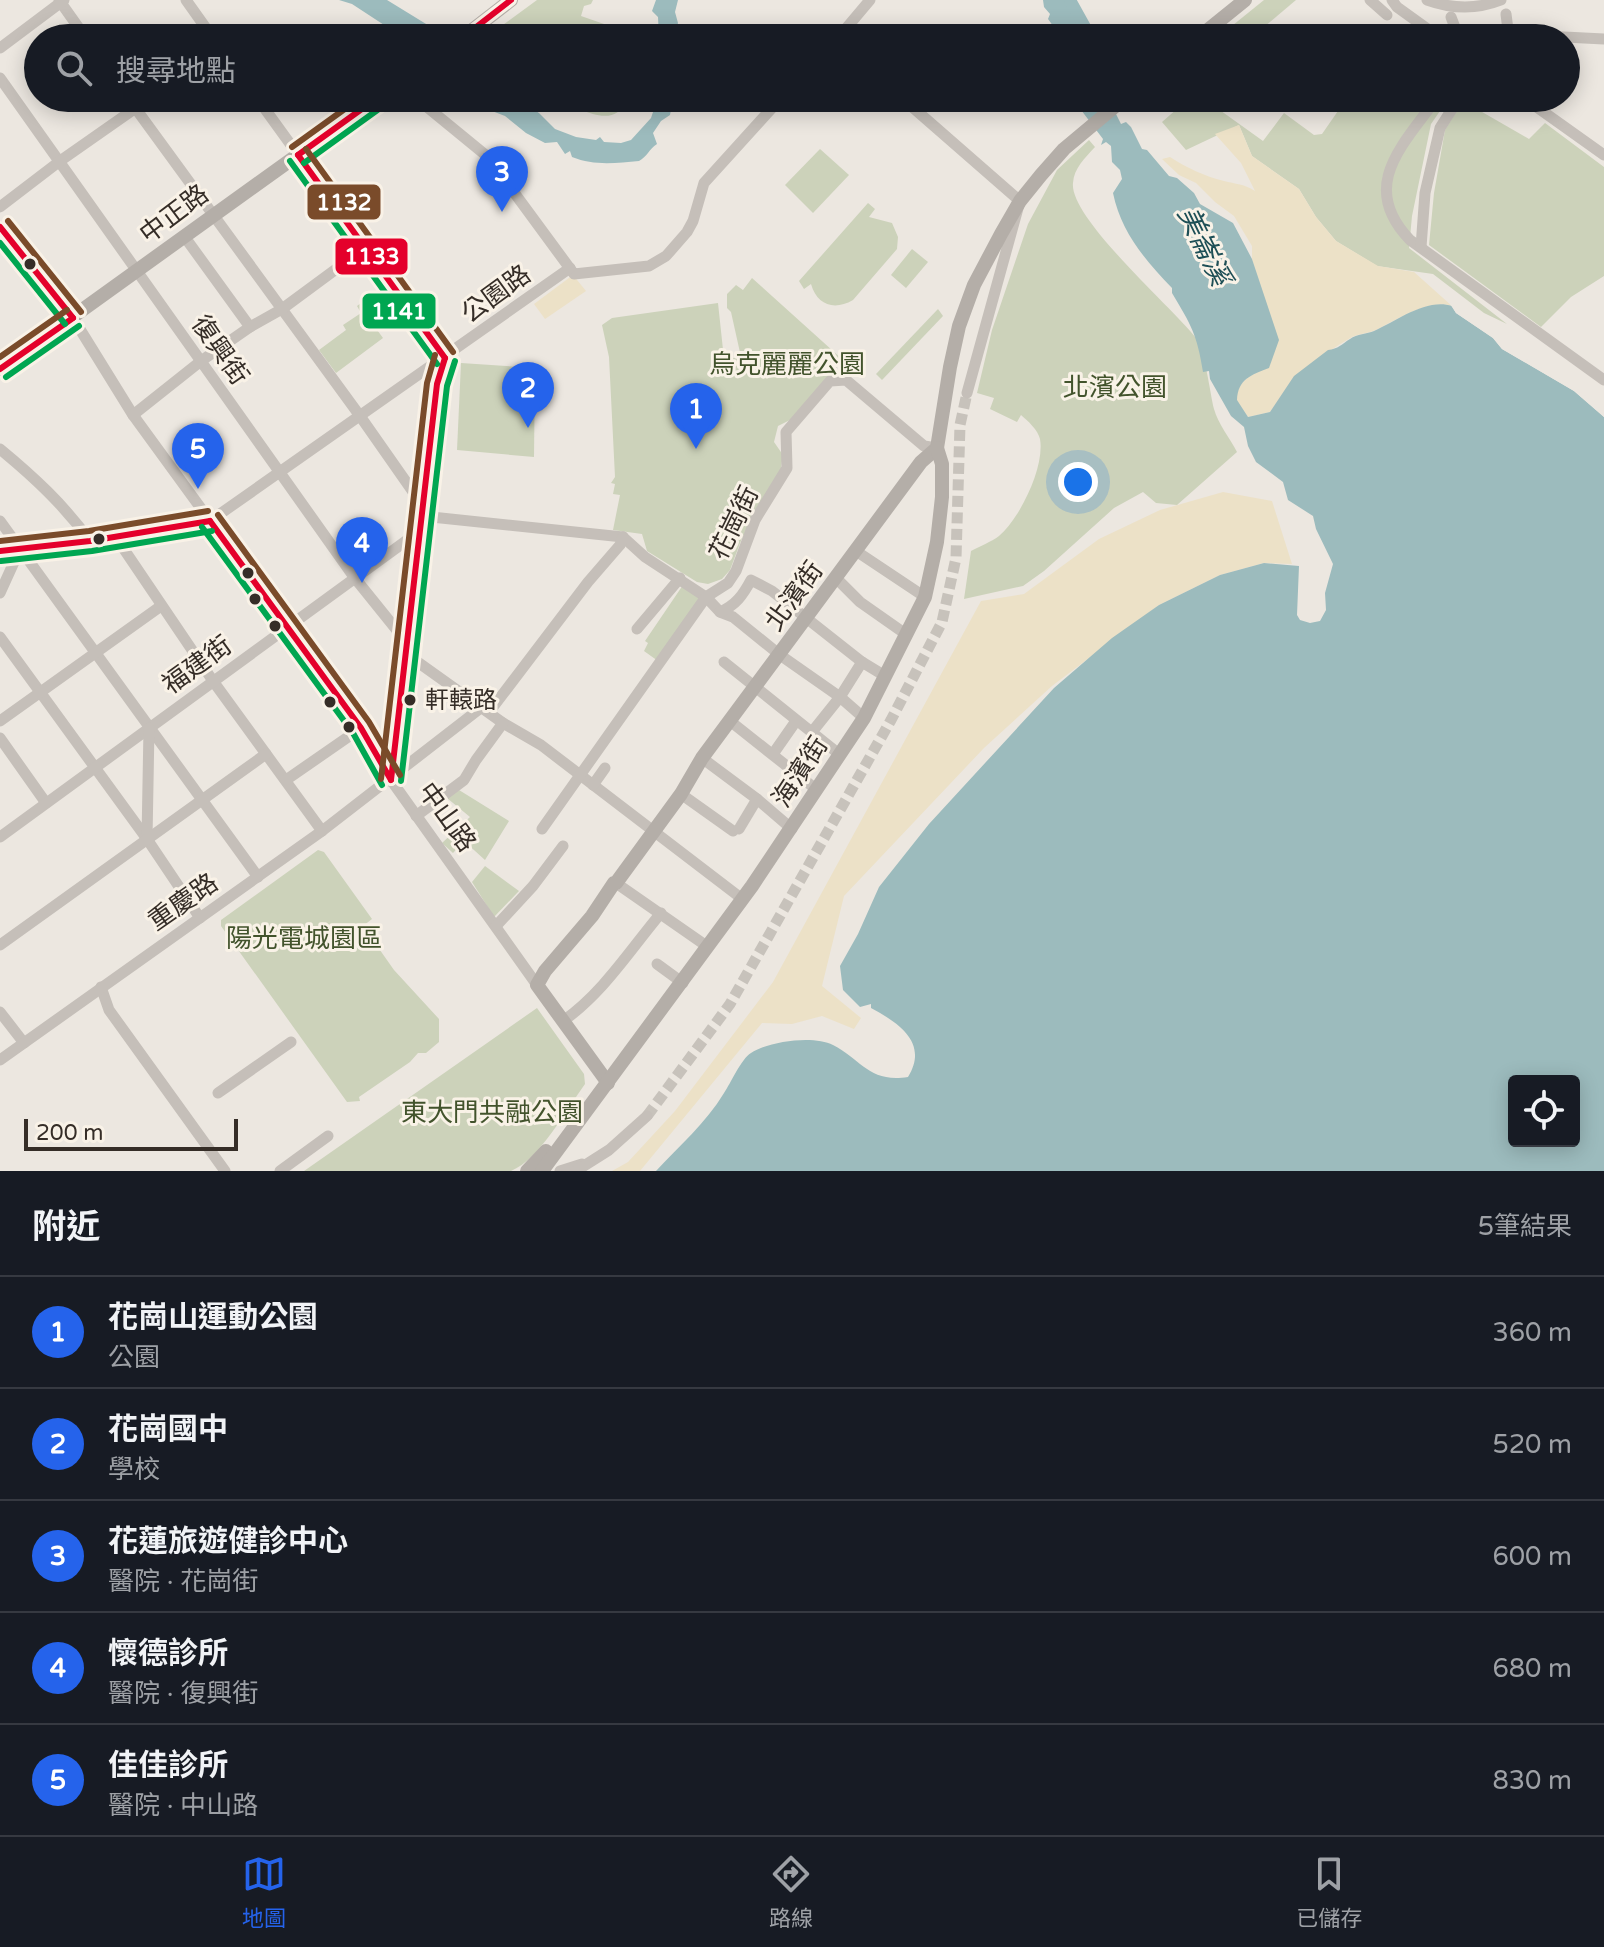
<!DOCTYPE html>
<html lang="zh-TW">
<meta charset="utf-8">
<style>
body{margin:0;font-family:"Varela Round","Noto Sans TC",sans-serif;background:#242831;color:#f1f3f6}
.controls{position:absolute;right:24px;bottom:24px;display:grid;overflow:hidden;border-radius:8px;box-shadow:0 4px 20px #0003}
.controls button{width:72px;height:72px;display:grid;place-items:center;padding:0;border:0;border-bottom:2px solid #363941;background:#171b24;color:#f1f3f6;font:40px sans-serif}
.scale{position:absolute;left:24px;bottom:20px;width:214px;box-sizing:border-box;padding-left:8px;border:4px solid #352d27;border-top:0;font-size:22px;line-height:28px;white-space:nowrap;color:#352d27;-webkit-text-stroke:6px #f9f2e7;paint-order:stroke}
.you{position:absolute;left:1078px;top:482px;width:28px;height:28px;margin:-20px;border:6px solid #fff;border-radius:50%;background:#1a73e8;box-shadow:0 0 0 12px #1a73e833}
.badge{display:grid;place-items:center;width:52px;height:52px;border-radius:50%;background:#2563eb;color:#fff;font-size:26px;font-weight:700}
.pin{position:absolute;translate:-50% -66px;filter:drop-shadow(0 2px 4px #0008)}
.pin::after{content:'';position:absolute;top:42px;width:28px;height:24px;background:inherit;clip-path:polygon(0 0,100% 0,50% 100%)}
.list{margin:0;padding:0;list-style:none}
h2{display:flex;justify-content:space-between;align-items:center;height:104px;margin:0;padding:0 32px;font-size:34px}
h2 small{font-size:26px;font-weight:400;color:#9ea1a6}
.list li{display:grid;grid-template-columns:52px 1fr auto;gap:24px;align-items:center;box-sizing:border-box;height:112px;padding:0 32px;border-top:2px solid #363941}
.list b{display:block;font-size:30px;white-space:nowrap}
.list p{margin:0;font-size:26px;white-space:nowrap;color:#9ea1a6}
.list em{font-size:26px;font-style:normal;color:#9ea1a6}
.icon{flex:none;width:44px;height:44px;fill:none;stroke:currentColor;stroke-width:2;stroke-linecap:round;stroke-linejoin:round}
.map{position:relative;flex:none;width:1604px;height:1171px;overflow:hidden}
.search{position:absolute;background:#171b24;box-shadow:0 4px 20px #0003;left:24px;right:24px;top:24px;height:88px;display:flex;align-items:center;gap:20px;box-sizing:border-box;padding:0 28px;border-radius:44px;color:#9ea1a6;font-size:30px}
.sheet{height:664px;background:#171b24}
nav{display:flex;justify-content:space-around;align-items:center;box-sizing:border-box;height:112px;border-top:2px solid #363941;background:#171b24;font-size:22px;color:#9ea1a6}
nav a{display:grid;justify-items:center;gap:4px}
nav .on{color:#2563eb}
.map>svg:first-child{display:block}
</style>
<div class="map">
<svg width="1604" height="1171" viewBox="0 0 1604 1171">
<rect width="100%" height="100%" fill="#ece7e0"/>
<!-- green -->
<g fill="#ccd2ba">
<polygon points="537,0 593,0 591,4 584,6 581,16 630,33 630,38 485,38"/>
<polygon points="1264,0 1296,0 1251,38 1217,38"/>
<path d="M559,98H627C616,132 579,109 559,98Z"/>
<polygon points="1196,98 1203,98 1263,141 1284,113 1314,135 1322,134 1347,98 1449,98 1431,124 1412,216 1409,248 1507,324 1484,313 1433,274 1377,266 1336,241 1316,217 1299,189 1252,156 1239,125 1186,150 1162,122 1178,108 1180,111"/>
<polygon points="1463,101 1529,139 1545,123 1604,167 1604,276 1571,297 1541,327 1429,245 1434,193 1445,130"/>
<path d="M1089,140L1095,147C1085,158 1074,168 1073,183C1069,218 1173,308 1196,338C1205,350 1210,393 1214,409C1218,424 1230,438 1237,452L1177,505L1156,503L1143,492L1114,508L1044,571L1023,586L964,599L971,551C980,546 991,542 999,536C1020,518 1045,467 1040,439C1038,430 1028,421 1021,415L1017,422L990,409L994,398L977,393L992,330L1028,224L1057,170Z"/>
<polygon points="820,149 849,175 813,213 785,185"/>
<path d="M868,203L875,209L869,217L892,223L898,237L897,249L853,300C834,311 817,305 811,284L804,289L799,281Z"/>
<polygon points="912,249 928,262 906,288 891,275"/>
<polygon points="752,278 843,360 792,419 778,426 774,442 783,455 780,474 742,538 730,570 722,579 708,584 697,582 647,551 642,534 613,530 620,495 613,494 615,484 611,483 615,477 609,357 602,325 612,318 718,303 724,359 741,357 731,312 727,308 727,294 736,285 743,290"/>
<polygon points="361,303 361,308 383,338 336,373 319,350 346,330 343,325 361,313 357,306"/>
<polygon points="938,309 943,316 882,380 876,374"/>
<polygon points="461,363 535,368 534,457 457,450"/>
<polygon points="683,585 702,598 658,661 644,651 648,643 645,641"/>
<polygon points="459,790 509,821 485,860 464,841 453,853 442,843 470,817 447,798"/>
<polygon points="318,850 324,852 372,919 363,926 394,970 439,1019 439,1042 426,1053 418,1053 410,1062 359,1097 360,1101 347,1102 221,926 221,920"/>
<polygon points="485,866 519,891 494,917 472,882"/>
<path d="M537,1008L584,1074L585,1084C566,1110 540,1159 511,1171H304Z"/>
</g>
<!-- sand -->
<g fill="#ece1c7">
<path d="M1239,125L1252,156L1299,189L1316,217L1336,241L1378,266L1414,272L1452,306C1427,299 1397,320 1376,330C1369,333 1359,334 1352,337C1334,347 1317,359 1301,373C1288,384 1280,399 1270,412L1248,417L1236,400C1238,379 1251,375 1269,367V313L1252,259V246L1234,216L1215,202L1196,183L1179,175L1162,159L1170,157C1187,168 1204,176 1224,181C1235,184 1245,184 1255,191L1241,163L1215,134Z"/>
<polygon points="573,275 586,291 545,319 534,304"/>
<polygon points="1223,492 1272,501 1292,564 1264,563 1220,575 1159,605 1052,686 984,748 844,896 822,986 861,1018 854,1029 822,1016 792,1024 762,1023 640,1171 612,1171 628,1162 675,1111 773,982 981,601 1024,594 1099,539 1160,510"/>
</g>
<!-- water -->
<g fill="#9cbbbd" fill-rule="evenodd">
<polygon points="339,0 387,0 431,27 438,25 450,31 454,38 404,38 352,4"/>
<polygon points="656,0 678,0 675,12 678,23 673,38 659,38 658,17 652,11"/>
<polygon points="1043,0 1067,0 1091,38 1062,38 1048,19 1050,14 1044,7"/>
<path d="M485,98H516L539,113L555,129L576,137L596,140L600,137L604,142L621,143L631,140L651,118L654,109L652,98H673L670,115L661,121L653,133L657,144C649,149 647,157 639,161C616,163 594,166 572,157L570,151L565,154L557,142L545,143L526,133L505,116L492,111V105Z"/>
<path d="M1072,98H1108L1121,124L1126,122L1131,127L1142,149L1147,150L1169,176L1177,178L1194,193L1200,204L1233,223L1252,259L1279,340L1269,368C1251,375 1238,379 1237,400L1248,417L1270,412L1294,376L1328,350C1338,349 1342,344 1350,339C1357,334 1367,334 1374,331C1397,321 1426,298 1452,306L1456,313L1493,338L1502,349L1574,391L1604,417V1171H656C679,1146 706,1123 724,1093C731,1083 741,1059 751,1053C769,1041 814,1035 833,1045C862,1060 869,1083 908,1077C929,1043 899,1023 871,1008V1004L860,1007L843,990L840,966L858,934L879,887L929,824L1054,688L1112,638L1159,605L1220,575L1264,563L1299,566L1297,615L1300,620L1310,623L1320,621L1326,610L1325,593L1333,564L1316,529L1313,516L1288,500L1283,482L1256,462L1248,446L1244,427L1231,416L1210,379L1209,371L1203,372C1197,334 1191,325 1172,293V288C1145,260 1121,232 1113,193L1122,179L1120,170L1112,162L1111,146L1106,142L1101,145L1103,139ZM1514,1081H1574V1141H1514Z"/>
</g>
<!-- pier -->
<polygon fill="#ece7e0" points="1448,301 1495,335 1504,346 1576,388 1604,412 1604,417 1574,391 1502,349 1493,338 1456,313"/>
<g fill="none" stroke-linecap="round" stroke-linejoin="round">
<!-- river -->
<polyline stroke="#9cbbbd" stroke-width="12" points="1070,0 1091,38"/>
<!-- minor-tunnel -->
<polyline stroke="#c7c2bb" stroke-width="11" stroke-dasharray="11 5.5" stroke-linecap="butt" points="647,1116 730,1004 891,720 942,622 956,558 960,425 967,393"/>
<!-- minor -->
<g stroke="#c5bfb9" stroke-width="11">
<polyline points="59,0 86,38"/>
<polyline points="186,0 213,38"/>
<polyline points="1370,0 1387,15"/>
<polyline points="1392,0 1397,7 1440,38"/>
<polyline points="1506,14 1509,38"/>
<polyline points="1451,17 1459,38"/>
<polyline points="838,38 870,0"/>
<polyline points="1509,38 1525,35 1604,39"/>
<polyline points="0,48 64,0"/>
<polyline points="0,78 354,577 408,644 412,658 503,723 541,745 741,898"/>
<polyline points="128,98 360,416 423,506"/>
<polyline points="257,98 445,358"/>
<polyline points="416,98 488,157 574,274 649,266 666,256 687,232 693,221 704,183 781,98"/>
<polyline points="902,98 1020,201 967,393"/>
<path d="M1437,98C1403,145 1358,186 1410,240L1604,380"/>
<polyline points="1524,98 1604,155"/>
<polyline points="0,207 60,161 150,98"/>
<polyline points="0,227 73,318 133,415 361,728 391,780 537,985"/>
<polyline points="184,236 250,327"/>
<polyline points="1421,247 1425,193 1440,128 1459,98"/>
<polyline points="133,415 201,361 250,327 282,309 366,247"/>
<path d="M0,449C34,477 64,505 90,541"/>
<polyline points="422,516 623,537"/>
<polyline points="0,521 258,877"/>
<polyline points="115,536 213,681 322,831"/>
<polyline points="623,537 645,557 706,597 720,612 733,617 780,655 840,697 864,718"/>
<polyline points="0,551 90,541 210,521 570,268"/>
<polyline points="856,551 925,597"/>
<polyline points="836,578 860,602 907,635"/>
<polyline points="0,593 20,549"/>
<path d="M720,612C736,605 743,595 751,580L772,591L862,662L885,676"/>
<polyline points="637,629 680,578"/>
<polyline points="0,637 147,839 200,918"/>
<polyline points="724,662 839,754"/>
<polyline points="490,711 588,582 620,545 623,537"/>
<polyline points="0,721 161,606"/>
<polyline points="730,721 817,790"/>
<polyline points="812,732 840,697 862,662"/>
<polyline points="0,738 46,803"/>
<polyline points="773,754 796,721"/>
<polyline points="702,758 757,799 792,829"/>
<polyline points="391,777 437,384 445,358"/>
<polyline points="286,780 361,728"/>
<polyline points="593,785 605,768"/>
<polyline points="681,794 733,831"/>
<polyline points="416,816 464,780 476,760 503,723"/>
<polyline points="542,829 706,597 728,583 736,571 755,520 787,468 786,432 830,381 846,380 924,446 937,448"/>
<polyline points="739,829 757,799"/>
<polyline points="0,837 421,530"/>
<polyline points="147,839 149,728"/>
<polyline points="616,883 708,947"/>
<polyline points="496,926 533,886 563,846"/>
<polyline points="0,945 266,754"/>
<polyline points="657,964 683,983"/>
<polyline points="101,987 109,1010 225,1171"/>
<polyline points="0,1012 24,1043"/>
<path d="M563,1021C603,993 630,950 661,913"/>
<polyline points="0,1060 322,831 482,707"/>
<polyline points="218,1093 291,1042"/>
<polyline points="280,1171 328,1136"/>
<polyline points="560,1171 582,1164"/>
<polyline points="576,1171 609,1150 647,1116"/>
</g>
<!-- major -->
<g stroke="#b4aea8" stroke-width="14">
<polyline points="462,38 511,0"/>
<polyline points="1198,38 1245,0"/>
<polyline points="0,369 377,98"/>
<polyline points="608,1083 537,985 545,971 592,916 614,883 616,883 681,794 702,758 921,462 937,448 950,367 959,326 974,285 1001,234 1020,201 1041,175 1064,149 1125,98"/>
<polyline points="527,1171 546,1151"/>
<polyline points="542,1171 752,886 864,718 925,597 937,542 942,497 942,464 937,448"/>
</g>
<!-- minor-bridge -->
<path stroke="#c5bfb9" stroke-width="11" d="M1427,0C1452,9 1476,10 1501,0"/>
<defs>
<g id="bus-1">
<polyline points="462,38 511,0"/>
<polyline points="298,155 445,358"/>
<polyline points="298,155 377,98"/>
<polyline points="0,227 73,318"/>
<polyline points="0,369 73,318"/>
<polyline points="210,521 361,728 391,780"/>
<polyline points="0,551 90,541 210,521"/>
<polyline points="391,780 437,384 445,358"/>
</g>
<g id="bus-2">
<polyline points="290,161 437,364"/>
<polyline points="304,163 383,106"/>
<polyline points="0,243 65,324"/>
<polyline points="6,377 79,326"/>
<polyline points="202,527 353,733 382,785"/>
<polyline points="1,561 92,551 212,531"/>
<polyline points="401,781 447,386 455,361"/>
</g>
<g id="bus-3">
<polyline points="292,147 360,98"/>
<polyline points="306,149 453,352"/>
<polyline points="8,221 81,312"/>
<polyline points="0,357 67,310"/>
<polyline points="218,515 369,722 400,775"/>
<polyline points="0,541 89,531 208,511"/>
<polyline points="381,779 427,383 435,355"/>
</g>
</defs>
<!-- bus-1 casing -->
<use href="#bus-1" stroke="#f9f2e7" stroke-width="12"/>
<!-- bus-2 casing -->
<use href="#bus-2" stroke="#f9f2e7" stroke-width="12"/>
<!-- bus-3 casing -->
<use href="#bus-3" stroke="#f9f2e7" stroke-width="12"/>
<!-- bus-1 -->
<use href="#bus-1" stroke="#e4002b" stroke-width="6"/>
<!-- bus-2 -->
<use href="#bus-2" stroke="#00a651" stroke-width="6"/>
<!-- bus-3 -->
<use href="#bus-3" stroke="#7a4b2a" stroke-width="6"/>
</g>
<!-- markers -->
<g fill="#352d27" stroke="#f9f2e7" stroke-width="3">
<circle cx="30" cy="264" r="7"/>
<circle cx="99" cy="539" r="7"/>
<circle cx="248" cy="573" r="7"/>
<circle cx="255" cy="599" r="7"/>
<circle cx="275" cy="626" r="7"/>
<circle cx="410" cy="700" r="7"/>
<circle cx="330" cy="702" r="7"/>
<circle cx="349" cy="727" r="7"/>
</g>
<g text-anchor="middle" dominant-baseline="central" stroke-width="6" stroke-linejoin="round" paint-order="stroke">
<!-- bus labels -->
<g font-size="24" fill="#352d27" stroke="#f9f2e7" text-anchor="start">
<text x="425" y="700">軒轅路</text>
</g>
<!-- street labels -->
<g font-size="26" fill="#352d27" stroke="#f9f2e7">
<text transform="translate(174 214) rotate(-37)">中正路</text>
<text transform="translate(496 294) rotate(-36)">公園路</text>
<text transform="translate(220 350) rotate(55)">復興街</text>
<text transform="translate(734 523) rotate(-64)">花崗街</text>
<text transform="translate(794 596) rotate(-54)">北濱街</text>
<text transform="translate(197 665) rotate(-36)">福建街</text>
<text transform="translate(800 772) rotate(-57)">海濱街</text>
<text transform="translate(447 817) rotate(54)">中山路</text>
<text transform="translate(183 902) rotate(-35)">重慶路</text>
</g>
<!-- park labels -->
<g font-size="26" fill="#42532c" stroke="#f9f2e7">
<text x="787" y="364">烏克麗麗公園</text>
<text x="1115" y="387">北濱公園</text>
<text x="304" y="938">陽光電城園區</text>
<text x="492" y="1112">東大門共融公園</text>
</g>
<!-- water labels -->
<g font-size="28" font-style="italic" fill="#1e4f56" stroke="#f9f2e7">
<text transform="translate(1204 246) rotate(64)">美崙溪</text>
</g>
</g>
<g stroke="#f9f2e7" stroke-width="3">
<rect x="306" y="183" width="76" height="38" rx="8" fill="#7a4b2a"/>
<rect x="334" y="237" width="75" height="39" rx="8" fill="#e4002b"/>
<rect x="361" y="292" width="76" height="38" rx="8" fill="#00a651"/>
</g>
<g font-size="22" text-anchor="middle" font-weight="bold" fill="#fff">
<text x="344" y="210">1132</text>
<text x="372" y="264">1133</text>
<text x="399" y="319">1141</text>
</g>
</svg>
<div class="controls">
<button><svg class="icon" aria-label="locate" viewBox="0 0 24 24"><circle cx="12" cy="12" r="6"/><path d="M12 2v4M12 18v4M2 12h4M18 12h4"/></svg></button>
</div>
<div class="scale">200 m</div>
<div class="you"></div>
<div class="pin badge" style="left:696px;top:449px">1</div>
<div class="pin badge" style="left:528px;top:428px">2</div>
<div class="pin badge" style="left:502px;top:212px">3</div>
<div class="pin badge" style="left:362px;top:583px">4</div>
<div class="pin badge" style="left:198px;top:489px">5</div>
<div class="search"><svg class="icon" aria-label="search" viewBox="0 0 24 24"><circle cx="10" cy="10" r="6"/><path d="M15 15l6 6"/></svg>搜尋地點</div>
</div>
<section class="sheet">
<h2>附近<small>5筆結果</small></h2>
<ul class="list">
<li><span class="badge">1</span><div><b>花崗山運動公園</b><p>公園</p></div><em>360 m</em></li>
<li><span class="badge">2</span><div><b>花崗國中</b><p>學校</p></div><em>520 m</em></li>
<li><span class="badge">3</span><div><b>花蓮旅遊健診中心</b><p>醫院 · 花崗街</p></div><em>600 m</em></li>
<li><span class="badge">4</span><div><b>懷德診所</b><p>醫院 · 復興街</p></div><em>680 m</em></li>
<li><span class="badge">5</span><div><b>佳佳診所</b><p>醫院 · 中山路</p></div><em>830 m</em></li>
</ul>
</section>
<nav>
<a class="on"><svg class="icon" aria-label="map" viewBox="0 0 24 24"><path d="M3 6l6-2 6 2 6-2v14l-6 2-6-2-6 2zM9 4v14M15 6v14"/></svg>地圖</a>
<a><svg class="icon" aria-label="directions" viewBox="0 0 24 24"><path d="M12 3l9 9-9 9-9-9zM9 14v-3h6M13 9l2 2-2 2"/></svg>路線</a>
<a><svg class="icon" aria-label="saved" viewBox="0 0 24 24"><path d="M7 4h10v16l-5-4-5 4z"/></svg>已儲存</a>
</nav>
